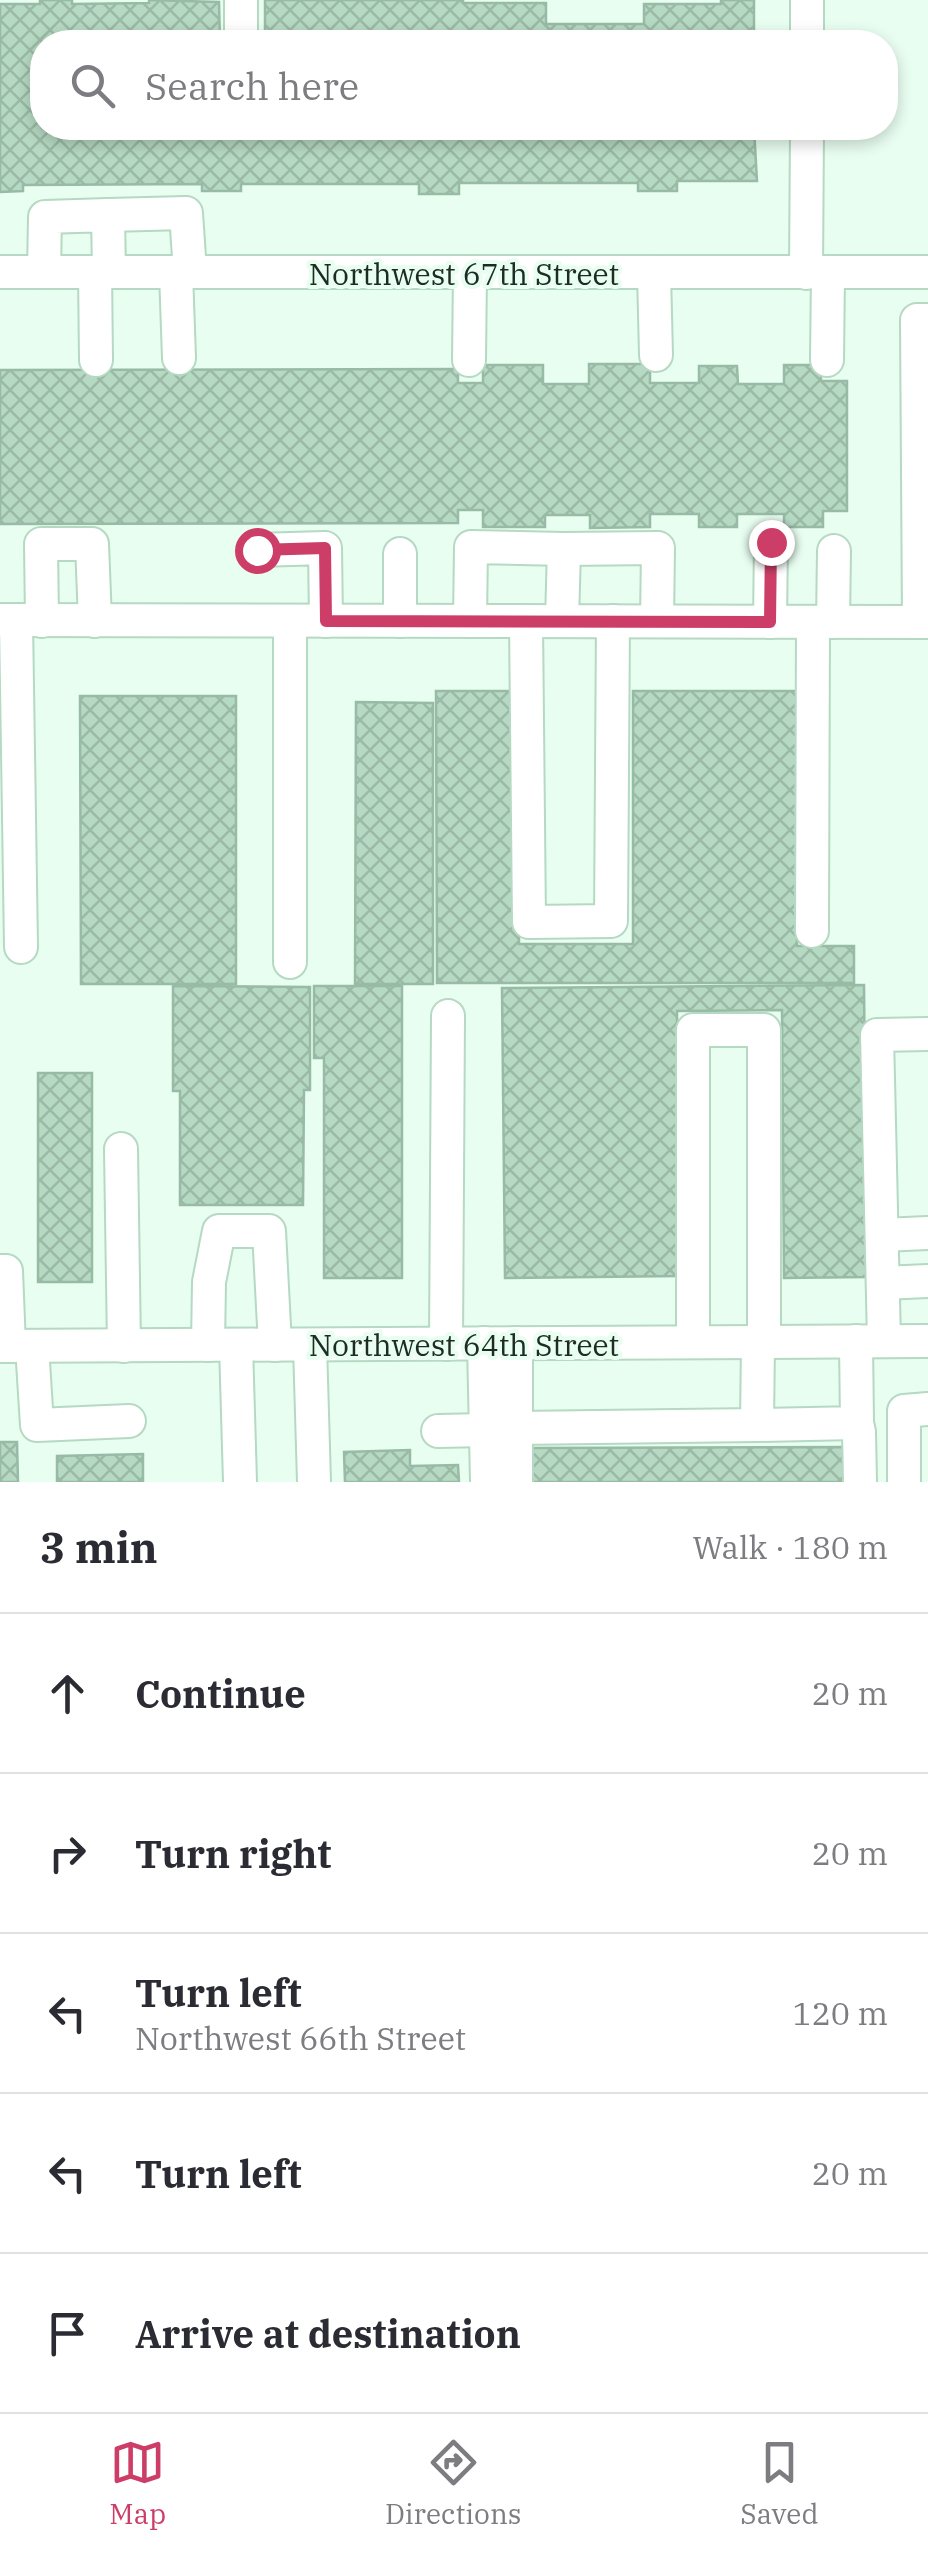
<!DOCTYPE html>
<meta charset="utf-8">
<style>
body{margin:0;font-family:"IBM Plex Serif",serif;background:#f2f2f3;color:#2b2b33}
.stop{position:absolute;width:30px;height:30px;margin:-22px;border:8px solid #cc3e68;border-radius:50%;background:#fff}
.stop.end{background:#cc3e68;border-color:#fff;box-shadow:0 2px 10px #0008}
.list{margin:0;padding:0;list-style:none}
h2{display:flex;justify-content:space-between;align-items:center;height:130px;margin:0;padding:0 40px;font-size:42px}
h2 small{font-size:32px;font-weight:400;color:#7c7c81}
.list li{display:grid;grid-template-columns:65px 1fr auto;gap:30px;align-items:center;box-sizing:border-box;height:160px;padding:0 40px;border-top:2px solid #e1e1e2}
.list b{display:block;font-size:38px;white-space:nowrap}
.list p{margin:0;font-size:32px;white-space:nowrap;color:#7c7c81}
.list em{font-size:32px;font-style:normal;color:#7c7c81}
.icon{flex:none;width:55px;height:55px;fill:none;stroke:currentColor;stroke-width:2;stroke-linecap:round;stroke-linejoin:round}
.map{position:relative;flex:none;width:928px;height:1482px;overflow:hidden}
.search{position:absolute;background:#fff;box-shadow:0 5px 15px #0003;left:30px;right:30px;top:30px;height:110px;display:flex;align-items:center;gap:25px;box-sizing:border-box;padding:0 35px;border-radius:40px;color:#7c7c81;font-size:38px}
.sheet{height:930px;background:#fff}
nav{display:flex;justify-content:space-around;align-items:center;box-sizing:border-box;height:140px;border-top:2px solid #e1e1e2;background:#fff;font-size:28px;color:#7c7c81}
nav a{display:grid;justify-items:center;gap:5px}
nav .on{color:#cc3e68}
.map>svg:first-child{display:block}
</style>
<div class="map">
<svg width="928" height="1482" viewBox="0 0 928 1482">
<defs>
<pattern id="building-cross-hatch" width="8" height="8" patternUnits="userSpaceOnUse" patternTransform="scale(2.5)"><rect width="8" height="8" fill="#b5d9c2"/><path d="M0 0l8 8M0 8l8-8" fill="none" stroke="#9bbaa6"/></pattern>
</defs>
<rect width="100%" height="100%" fill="#e8fef0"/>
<!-- building -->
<g fill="url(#building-cross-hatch)" stroke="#98bba5" stroke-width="2.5">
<polygon points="40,0 72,0 72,4 149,3 149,0 219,2 220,42 42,42 42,128 754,128 757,181 677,181 677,191 638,191 638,183 459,183 459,194 419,194 419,184 241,184 241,191 202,191 202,184 23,185 23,191 0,192 0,4 40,4"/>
<polygon points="265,0 463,0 463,3 546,3 546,24 644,24 644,4 721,4 721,0 754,0 754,42 265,42"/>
<polygon points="589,364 650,364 650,383 699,383 699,366 737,366 738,384 784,384 784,365 821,365 821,381 847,381 847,511 823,511 823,527 784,527 784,514 737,514 737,527 699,527 699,514 650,514 650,527 590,528 590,515 545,515 545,527 483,527 483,510 458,510 458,523 0,524 0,370 458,369 458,383 483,383 483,365 543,365 543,384 589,384"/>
<polygon points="436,691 519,691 519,944 633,944 633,691 797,691 797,946 854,946 854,983 437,983"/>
<polygon points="80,696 236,696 236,984 81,984"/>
<polygon points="356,702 433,703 433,984 355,984"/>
<polygon points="864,985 867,1277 784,1278 782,1010 677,1011 679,1276 505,1278 502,988"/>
<polygon points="173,986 310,987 310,1090 304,1090 303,1205 180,1205 180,1091 173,1091"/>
<polygon points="314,986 402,986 402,1278 324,1278 324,1058 314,1058"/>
<rect x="38" y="1073" width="54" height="209"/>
<polygon points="0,1442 17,1442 18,1482 0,1482"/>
<polygon points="852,1447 852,1482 526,1482 526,1448"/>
<polygon points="410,1450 410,1466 458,1465 459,1482 345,1482 344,1452"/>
<polygon points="143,1454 143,1482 57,1482 57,1456"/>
</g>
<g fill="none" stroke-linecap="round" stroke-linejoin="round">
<defs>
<g id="minor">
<polyline points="241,42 241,0"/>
<polyline points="807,42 807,0"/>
<polyline points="108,215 186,213 190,272"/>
<polyline points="0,272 928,272"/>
<polyline points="44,272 45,217 108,215 109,272"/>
<polyline points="95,272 96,360"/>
<polyline points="176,272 179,358"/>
<polyline points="654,273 656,355"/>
<polyline points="806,273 807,128"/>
<polyline points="469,360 470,273"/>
<polyline points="827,360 828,273"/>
<polyline points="564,549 658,548 657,621"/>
<polyline points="257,550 325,548 326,621"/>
<polyline points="400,554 400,621"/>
<polyline points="0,620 928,622"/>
<polyline points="16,621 21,947"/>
<polyline points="42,621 41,544 92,544 95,621"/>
<polyline points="290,621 290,962"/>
<polyline points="470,621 471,547 564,549 562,621"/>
<polyline points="526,621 529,922 611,921 613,621"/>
<polyline points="770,622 771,542"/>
<polyline points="833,622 834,551"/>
<polyline points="919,622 917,320 928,320"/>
<polyline points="812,931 813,622"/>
<polyline points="121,1149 124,1346"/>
<polyline points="882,1235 928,1233"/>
<polyline points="0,1271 6,1271 9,1346"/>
<polyline points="883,1283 928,1281"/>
<polyline points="884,1341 877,1035 928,1034"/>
<polyline points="693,1342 693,1030 764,1030 764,1342"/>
<polyline points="484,1343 487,1482"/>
<polyline points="516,1343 516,1428 757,1425 758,1342"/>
<polyline points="446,1344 448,1016"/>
<polyline points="208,1345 209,1282 219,1231 269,1231 275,1345"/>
<polyline points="236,1345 240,1482"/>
<polyline points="310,1345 314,1482"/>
<polyline points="0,1346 928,1341"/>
<polyline points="32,1346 37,1425 129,1421"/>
<polyline points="857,1423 859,1432 860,1482"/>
<polyline points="757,1425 857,1423 856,1341"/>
<polyline points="516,1428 516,1482"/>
<polyline points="438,1431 486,1430"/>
<polyline points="904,1482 904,1411 928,1409"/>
</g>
</defs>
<!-- minor casing -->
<use href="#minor" stroke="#b5d9c2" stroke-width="36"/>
<!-- minor -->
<use href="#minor" stroke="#fff" stroke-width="32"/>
</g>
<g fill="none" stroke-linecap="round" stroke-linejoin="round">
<!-- route -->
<polyline stroke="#cc3e68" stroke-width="12" points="257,550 325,548 326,621 770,622 771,542"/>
</g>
<g text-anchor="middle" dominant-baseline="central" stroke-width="8" stroke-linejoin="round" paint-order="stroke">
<!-- street labels -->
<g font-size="30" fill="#1d2b22" stroke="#e8fef0">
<text x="464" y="273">Northwest 67th Street</text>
<text x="464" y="1344">Northwest 64th Street</text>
</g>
</g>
</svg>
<div class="stop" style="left:257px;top:550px"></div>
<div class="stop end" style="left:771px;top:542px"></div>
<div class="search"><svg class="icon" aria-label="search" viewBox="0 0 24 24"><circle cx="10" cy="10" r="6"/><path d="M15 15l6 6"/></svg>Search here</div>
</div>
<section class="sheet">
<h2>3 min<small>Walk · 180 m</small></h2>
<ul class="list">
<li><svg class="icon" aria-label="ahead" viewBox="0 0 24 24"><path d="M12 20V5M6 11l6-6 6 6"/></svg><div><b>Continue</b></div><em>20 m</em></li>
<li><svg class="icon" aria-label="right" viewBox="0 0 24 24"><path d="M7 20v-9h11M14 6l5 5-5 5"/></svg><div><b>Turn right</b></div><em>20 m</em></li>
<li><svg class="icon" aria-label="left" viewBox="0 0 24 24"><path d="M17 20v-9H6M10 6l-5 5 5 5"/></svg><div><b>Turn left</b><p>Northwest 66th Street</p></div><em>120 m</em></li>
<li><svg class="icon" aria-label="left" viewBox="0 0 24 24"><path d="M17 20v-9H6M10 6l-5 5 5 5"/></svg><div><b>Turn left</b></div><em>20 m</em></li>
<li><svg class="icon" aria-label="arrive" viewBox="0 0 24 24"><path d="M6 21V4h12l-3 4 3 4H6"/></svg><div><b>Arrive at destination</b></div></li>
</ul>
</section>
<nav>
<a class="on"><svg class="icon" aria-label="map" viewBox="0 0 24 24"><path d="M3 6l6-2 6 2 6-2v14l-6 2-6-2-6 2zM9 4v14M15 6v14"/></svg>Map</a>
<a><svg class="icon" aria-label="directions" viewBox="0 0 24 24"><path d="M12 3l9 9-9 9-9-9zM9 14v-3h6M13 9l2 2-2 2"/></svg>Directions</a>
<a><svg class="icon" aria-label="saved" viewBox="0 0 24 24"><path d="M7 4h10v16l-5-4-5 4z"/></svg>Saved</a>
</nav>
